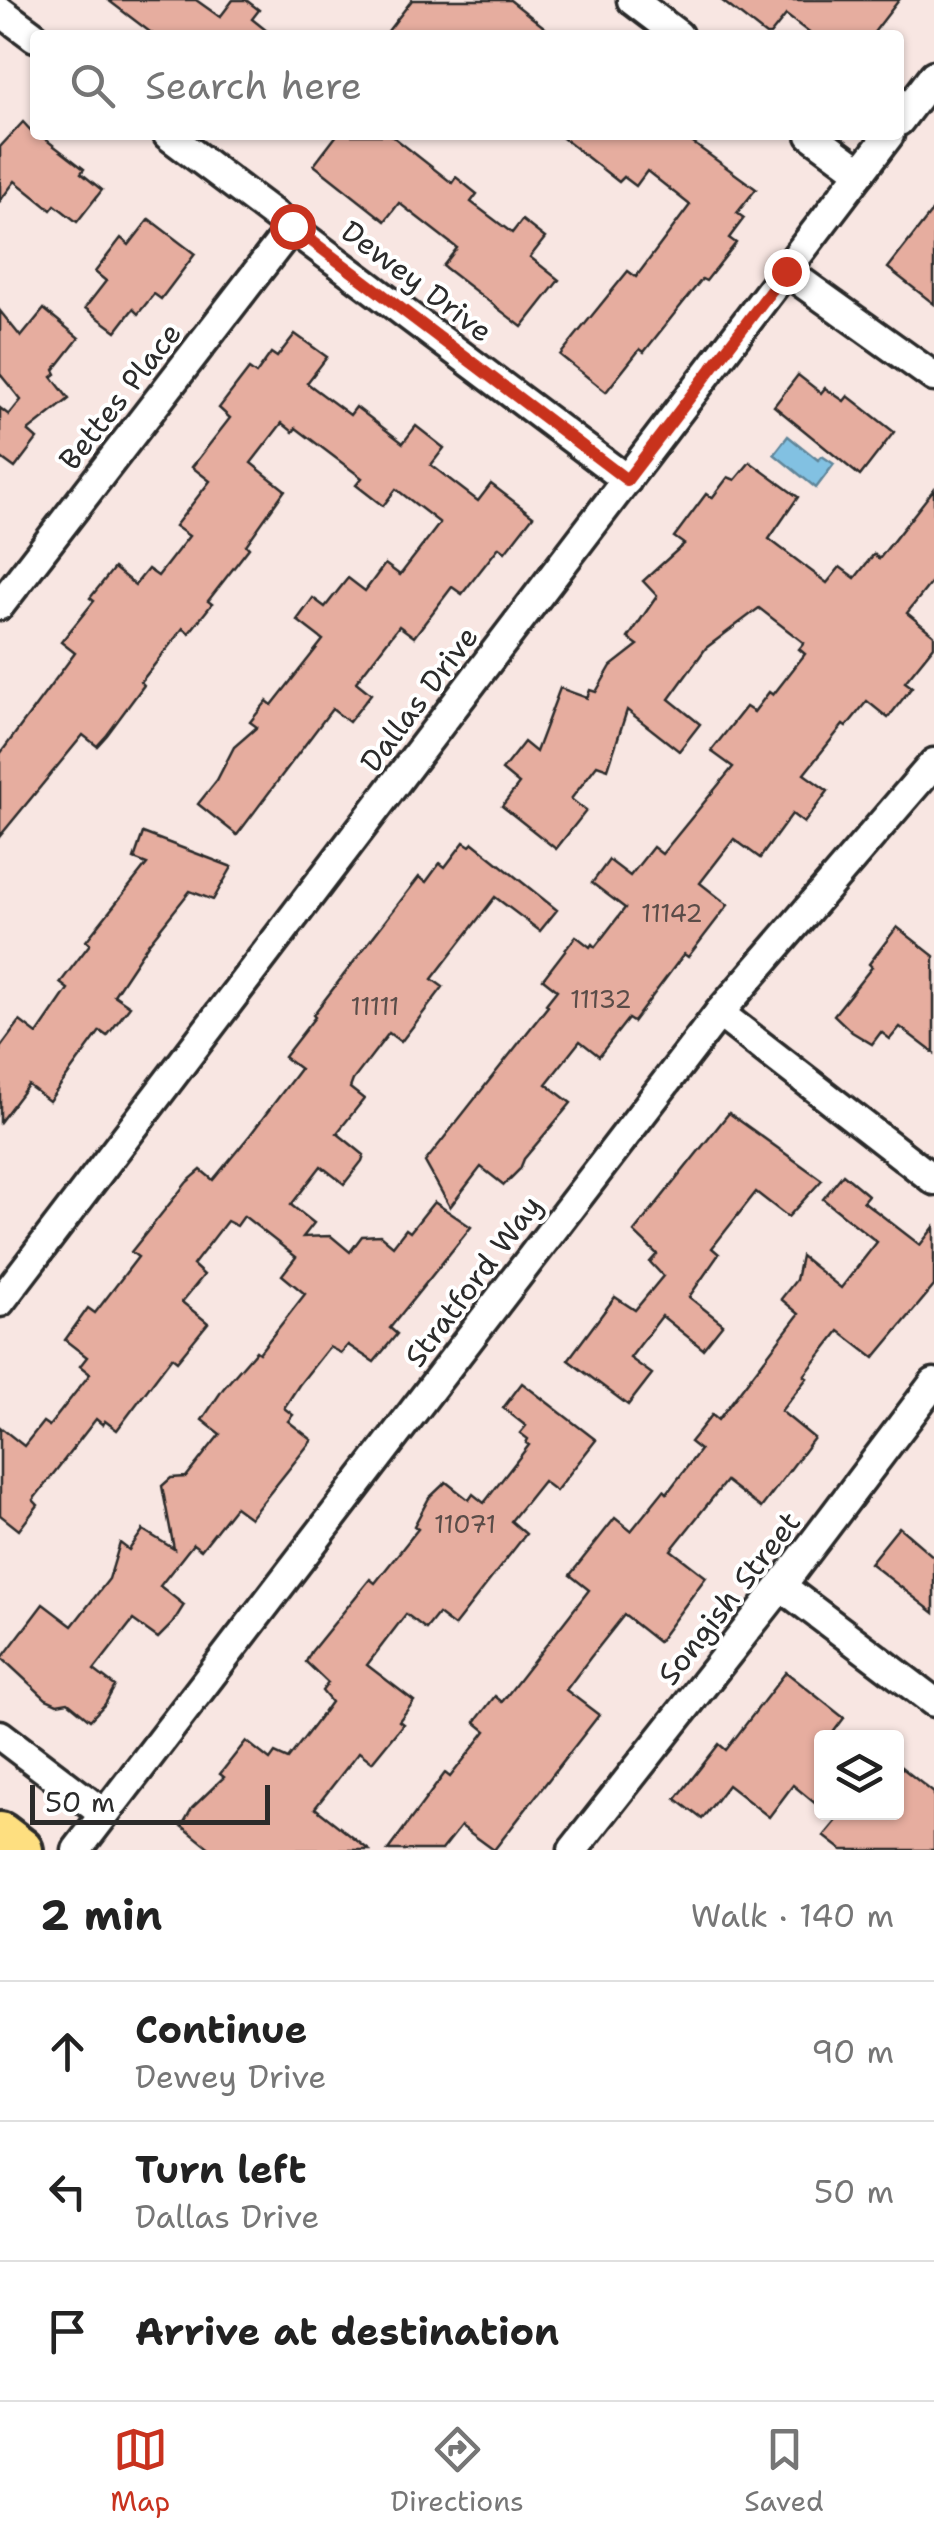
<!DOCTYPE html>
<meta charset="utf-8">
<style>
body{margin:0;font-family:"Shantell Sans",sans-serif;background:#f2f2f2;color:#222}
.controls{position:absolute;right:30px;bottom:30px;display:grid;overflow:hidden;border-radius:10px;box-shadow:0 2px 8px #0004}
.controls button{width:90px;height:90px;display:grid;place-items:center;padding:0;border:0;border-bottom:2px solid #e0e0e0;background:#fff;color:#222;font:50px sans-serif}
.scale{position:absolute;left:30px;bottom:25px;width:240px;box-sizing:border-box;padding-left:10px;border:5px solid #2b2b2b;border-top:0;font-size:28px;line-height:35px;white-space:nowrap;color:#2b2b2b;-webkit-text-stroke:8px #fff;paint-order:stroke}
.stop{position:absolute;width:30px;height:30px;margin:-22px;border:8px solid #c8321e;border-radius:50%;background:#fff}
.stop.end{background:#c8321e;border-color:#fff;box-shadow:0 2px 10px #0008}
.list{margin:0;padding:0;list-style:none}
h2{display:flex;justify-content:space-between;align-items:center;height:130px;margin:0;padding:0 40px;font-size:42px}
h2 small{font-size:32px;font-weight:400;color:#767676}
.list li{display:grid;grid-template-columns:65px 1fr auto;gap:30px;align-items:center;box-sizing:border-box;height:140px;padding:0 40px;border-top:2px solid #e0e0e0}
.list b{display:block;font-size:38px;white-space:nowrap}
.list p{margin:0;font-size:32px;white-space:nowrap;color:#767676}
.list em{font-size:32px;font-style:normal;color:#767676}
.icon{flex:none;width:55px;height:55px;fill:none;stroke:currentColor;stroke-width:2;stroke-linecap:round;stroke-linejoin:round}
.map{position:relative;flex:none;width:934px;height:1850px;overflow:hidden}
.search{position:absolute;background:#fff;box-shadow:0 2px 8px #0004;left:30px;right:30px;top:30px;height:110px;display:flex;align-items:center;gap:25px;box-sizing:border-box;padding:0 35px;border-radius:10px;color:#767676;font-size:38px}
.sheet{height:550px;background:#fff}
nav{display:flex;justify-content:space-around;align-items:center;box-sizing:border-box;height:140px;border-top:2px solid #e0e0e0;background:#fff;font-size:28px;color:#767676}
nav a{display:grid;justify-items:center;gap:5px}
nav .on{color:#c8321e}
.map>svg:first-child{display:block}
</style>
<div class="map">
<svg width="934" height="1850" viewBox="0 0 934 1850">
<rect width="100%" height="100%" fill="#f8e6e2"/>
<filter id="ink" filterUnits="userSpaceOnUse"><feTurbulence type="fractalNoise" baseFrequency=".01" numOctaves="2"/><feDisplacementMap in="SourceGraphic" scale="20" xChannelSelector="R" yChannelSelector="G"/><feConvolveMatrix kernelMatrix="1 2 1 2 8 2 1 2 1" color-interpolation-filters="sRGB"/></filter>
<g filter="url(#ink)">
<!-- water -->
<polygon fill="#82c1e2" stroke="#5f8599" stroke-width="2.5" points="788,436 818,460 822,456 834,464 816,488 774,454"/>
<!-- building -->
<g fill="#e6ad9f" stroke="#2b2b2b" stroke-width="2.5">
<polygon points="108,0 196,0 220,17 233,0 246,0 259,10 252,19 272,35 154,35"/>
<polygon points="412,0 510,0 554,35 385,35"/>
<polygon points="721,0 899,0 872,35 812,35 786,15 770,35 766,35"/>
<polygon points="23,122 35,135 40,135 84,169 81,173 102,190 77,222 55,205 51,210 15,181 0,201 0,147"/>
<polygon points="337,135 391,135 452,183 456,177 477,194 471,202 512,233 522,220 545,238 530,257 559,280 522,327 443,266 457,248 399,203 385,221 314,165"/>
<polygon points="559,135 682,135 756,189 737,213 744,218 729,238 736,243 706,281 702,279 644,352 640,349 606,392 560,355 628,271 636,277 690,205 647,171 636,186 624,177 619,182"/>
<polygon points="934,209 934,304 888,268"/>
<polygon points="149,219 195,254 161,299 154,294 138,314 133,309 116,331 85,308 106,281 95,272 121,238 129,245"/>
<polygon points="44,309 79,338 54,370 56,374 52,377 69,399 28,431 37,439 15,468 0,457 0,408 9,415 21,400 0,374 0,311 21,337"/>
<polygon points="295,334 327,357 307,383 350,415 356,407 403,443 416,426 444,448 431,465 478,501 491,484 533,516 505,552 499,547 462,594 452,587 414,637 399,626 356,682 371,694 349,722 332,709 237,835 198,804 217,780 234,747 257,727 250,722 267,701 272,705 323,640 297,620 313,598 325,607 348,578 365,591 385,564 400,575 440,523 396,489 383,506 356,485 362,478 296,428 293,432 282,423 251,463 285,490 246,545 249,548 208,601 212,604 189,633 183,628 141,682 144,685 107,735 97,746 83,735 0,836 0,754 75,653 61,642 94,601 90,598 114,568 135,585 148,569 158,576 189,536 175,526 210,481 192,467 230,418 219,408 249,369 256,374 271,353 277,357"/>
<polygon points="798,375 821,393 825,388 844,401 848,396 894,432 860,476 774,406"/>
<polygon points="750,462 798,497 769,539 827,583 840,567 855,578 874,554 879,559 934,489 934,579 907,613 934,635 934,646 905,682 912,687 888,718 867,701 846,727 843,725 804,774 828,791 804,823 792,814 760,858 734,839 700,883 728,905 688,957 684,954 633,1022 628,1019 599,1056 580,1041 546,1084 571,1103 524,1159 520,1169 504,1185 481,1167 450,1207 425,1162 548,1006 546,1004 557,990 543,979 576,936 590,947 592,944 595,947 625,908 592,883 609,860 630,876 653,847 662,854 733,767 711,751 746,707 754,712 769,692 773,695 805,654 799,649 804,643 759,608 706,648 669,699 700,724 679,751 627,710 608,769 597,765 571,799 586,811 556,849 502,806 519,784 502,770 524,742 536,752 560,688 587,698 590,690 596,692 611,666 638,645 628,638 657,596 643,581 684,544 674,537 706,494 712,498 728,477 735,480"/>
<polygon points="143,833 232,867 213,900 190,891 148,944 114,995 130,1006 107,1036 100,1031 49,1101 28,1085 0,1122 0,1048 20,1021 37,1034 68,989 60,983 90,944 86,941 147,864 134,859"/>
<polygon points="464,842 470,846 473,843 557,910 540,931 495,897 432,979 443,987 401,1042 389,1033 353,1080 350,1088 364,1099 337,1133 364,1155 362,1161 344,1184 321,1166 291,1205 314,1223 303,1237 331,1236 350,1252 362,1236 380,1235 393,1246 406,1229 410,1232 434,1202 471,1227 390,1328 397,1334 374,1362 348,1345 341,1353 329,1347 299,1385 284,1408 293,1415 288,1421 312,1440 250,1518 235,1507 201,1550 193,1544 160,1586 184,1605 172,1624 158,1638 133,1620 94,1670 115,1686 105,1704 90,1720 68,1702 57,1704 46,1699 2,1658 43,1604 72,1626 109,1579 120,1543 129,1550 143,1530 174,1549 162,1486 171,1478 186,1477 220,1434 202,1420 223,1389 256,1351 259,1353 305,1294 282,1275 296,1257 244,1216 237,1226 227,1221 193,1265 204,1275 182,1302 208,1323 177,1361 172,1357 117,1430 105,1421 103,1425 96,1419 33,1500 38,1505 19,1530 0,1515 0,1427 24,1446 43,1422 49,1426 90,1374 80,1366 87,1357 65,1340 88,1308 95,1313 138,1257 131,1252 187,1182 201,1170 213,1180 250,1135 300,1069 284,1057 315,1017 313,1015 419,877 426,882 440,863 445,867"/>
<polygon points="897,927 934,956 934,1053 900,1027 890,1039 881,1032 872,1044 852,1032 834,1015 872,967 869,964"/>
<polygon points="729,1113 822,1180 788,1217 756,1192 712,1248 719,1254 689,1297 723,1324 703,1349 662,1316 630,1358 652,1374 628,1405 568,1360 615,1297 635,1310 663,1276 650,1262 657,1254 634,1232"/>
<polygon points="843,1174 868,1195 863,1201 920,1245 934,1227 934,1286 874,1358 839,1331 804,1376 807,1378 781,1411 814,1438 761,1508 726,1481 671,1550 706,1577 658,1642 624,1615 590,1658 566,1690 599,1715 494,1850 461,1826 442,1850 388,1850 445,1773 450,1777 486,1731 475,1722 495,1696 502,1702 589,1590 570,1575 615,1518 631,1531 664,1490 667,1493 700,1450 690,1442 712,1415 718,1420 799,1314 781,1299 796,1280 801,1256 841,1288 877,1242 823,1199"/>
<polygon points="522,1383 596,1440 556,1491 543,1481 511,1521 526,1534 454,1626 438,1614 426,1629 406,1614 367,1665 414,1701 399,1721 403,1724 372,1762 359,1752 315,1808 369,1850 212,1850 182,1826 192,1808 224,1777 220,1774 246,1741 270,1760 275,1753 288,1759 318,1720 331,1702 322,1691 328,1683 306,1662 311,1652 370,1579 375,1583 418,1529 414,1526 429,1498 446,1482 469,1500 473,1494 484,1503 529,1445 526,1443 528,1439 520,1433 526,1426 503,1408"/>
<polygon points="899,1527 934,1557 934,1613 870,1563"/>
<polygon points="786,1672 844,1718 829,1738 822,1738 822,1809 793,1785 769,1817 728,1785 702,1819 676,1799 719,1744 726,1750"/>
<polygon points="896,1763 934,1793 934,1850 842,1850 824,1836 844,1812 896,1812"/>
</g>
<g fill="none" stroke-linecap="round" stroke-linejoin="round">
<defs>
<g id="minor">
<polyline points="632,0 678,35"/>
<polyline points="0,11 35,37"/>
<polyline points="899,121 934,75"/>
<polyline points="168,135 627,480"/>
<polyline points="811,135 861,172"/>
<polyline points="786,271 934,377"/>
<polyline points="0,605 292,227"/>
<polyline points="719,1013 934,1180"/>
<polyline points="0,1302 889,135"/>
<polyline points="781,1586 934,1702"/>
<polyline points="0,1735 104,1814"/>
<polyline points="77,1850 719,1013 934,763"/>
<polyline points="573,1850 781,1586 934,1383"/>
</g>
<polyline id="primary" points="0,1834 21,1850"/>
</defs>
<!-- minor casing -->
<use href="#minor" stroke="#2b2b2b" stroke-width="35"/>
<!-- primary casing -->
<use href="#primary" stroke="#2b2b2b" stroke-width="50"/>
<!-- minor -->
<use href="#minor" stroke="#fff" stroke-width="28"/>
<!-- primary -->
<use href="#primary" stroke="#fedf80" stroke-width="42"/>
</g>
</g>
<g fill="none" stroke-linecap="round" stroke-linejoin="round" filter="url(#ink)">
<!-- route -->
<polyline stroke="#c8321e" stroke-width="12" points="292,226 627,480 786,271"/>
</g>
<g text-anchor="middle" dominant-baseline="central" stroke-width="8" stroke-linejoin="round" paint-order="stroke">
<!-- number labels -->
<g font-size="25" fill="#5a4c48">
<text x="672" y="913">11142</text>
<text x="601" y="999">11132</text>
<text x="375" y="1006">11111</text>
<text x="465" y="1524">11071</text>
</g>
<!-- street labels -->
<g font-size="30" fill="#2b2b2b" stroke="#fff">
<text transform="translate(417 281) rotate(37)">Dewey Drive</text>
<text transform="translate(120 396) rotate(-52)">Bettes Place</text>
<text transform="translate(419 699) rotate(-53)">Dallas Drive</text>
<text transform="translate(473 1281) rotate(-53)">Stratford Way</text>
<text transform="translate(729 1598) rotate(-52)">Songish Street</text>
</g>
</g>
</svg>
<div class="controls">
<button><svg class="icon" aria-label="layers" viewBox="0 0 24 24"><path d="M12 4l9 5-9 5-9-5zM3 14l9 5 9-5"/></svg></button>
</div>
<div class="scale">50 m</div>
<div class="stop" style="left:292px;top:226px"></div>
<div class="stop end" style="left:786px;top:271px"></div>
<div class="search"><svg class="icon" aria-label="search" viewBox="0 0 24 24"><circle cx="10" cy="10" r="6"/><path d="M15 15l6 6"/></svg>Search here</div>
</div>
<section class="sheet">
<h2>2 min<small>Walk · 140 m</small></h2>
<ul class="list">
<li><svg class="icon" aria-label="ahead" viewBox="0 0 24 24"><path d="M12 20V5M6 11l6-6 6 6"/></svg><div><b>Continue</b><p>Dewey Drive</p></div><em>90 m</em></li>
<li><svg class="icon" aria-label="left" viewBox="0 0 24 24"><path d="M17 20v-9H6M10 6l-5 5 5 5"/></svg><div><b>Turn left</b><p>Dallas Drive</p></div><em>50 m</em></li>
<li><svg class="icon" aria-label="arrive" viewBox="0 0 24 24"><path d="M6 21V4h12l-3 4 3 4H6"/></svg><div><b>Arrive at destination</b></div></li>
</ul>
</section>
<nav>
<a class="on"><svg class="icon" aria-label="map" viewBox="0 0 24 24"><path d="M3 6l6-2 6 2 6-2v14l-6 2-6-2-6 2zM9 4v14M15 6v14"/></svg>Map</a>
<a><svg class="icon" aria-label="directions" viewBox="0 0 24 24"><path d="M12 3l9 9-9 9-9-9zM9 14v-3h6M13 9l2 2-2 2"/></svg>Directions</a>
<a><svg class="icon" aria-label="saved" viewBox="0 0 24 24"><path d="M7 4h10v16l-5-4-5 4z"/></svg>Saved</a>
</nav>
